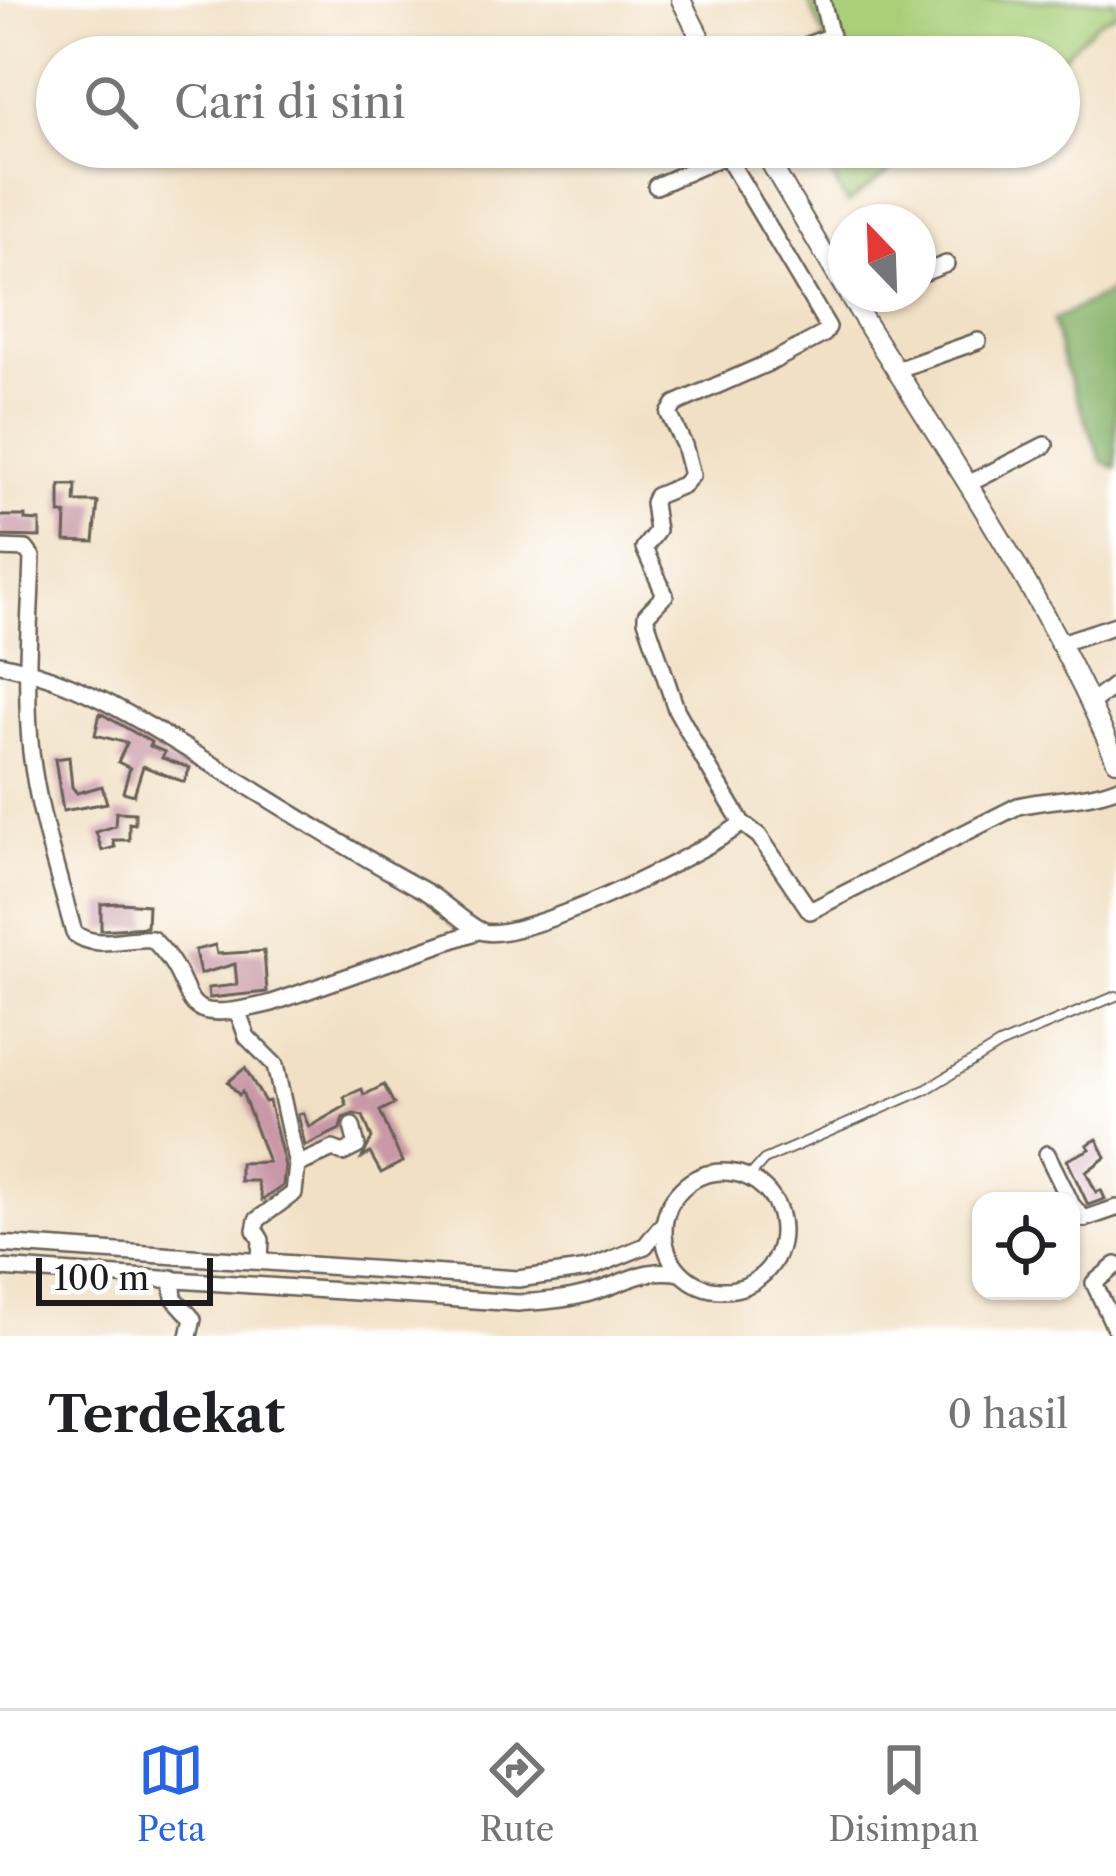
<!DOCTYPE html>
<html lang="id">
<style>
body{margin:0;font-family:"Libre Caslon Text",serif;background:#f6f6f6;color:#202124}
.controls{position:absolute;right:36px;bottom:36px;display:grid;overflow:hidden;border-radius:24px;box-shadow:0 3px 9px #0004}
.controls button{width:108px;height:108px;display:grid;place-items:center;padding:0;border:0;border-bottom:3px solid #e0e0e0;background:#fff;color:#202124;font:60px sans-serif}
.compass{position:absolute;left:828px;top:204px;width:108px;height:108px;border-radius:50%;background:#fff;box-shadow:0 3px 9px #0004;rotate:337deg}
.scale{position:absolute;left:36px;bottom:30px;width:177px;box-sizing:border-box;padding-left:12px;border:6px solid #1c1c1c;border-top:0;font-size:33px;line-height:42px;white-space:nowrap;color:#1c1c1c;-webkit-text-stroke:9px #fff;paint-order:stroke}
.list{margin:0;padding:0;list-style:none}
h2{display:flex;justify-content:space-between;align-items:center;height:156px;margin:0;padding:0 48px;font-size:51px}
h2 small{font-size:39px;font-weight:400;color:#757577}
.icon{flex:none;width:66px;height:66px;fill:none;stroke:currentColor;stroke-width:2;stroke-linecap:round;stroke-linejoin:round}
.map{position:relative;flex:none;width:1116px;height:1336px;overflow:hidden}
.search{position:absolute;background:#fff;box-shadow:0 3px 9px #0004;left:36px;right:36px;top:36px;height:132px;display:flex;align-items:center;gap:30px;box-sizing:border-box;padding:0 42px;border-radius:66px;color:#757577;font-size:45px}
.sheet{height:372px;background:#fff}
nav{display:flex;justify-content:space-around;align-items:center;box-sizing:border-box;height:168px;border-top:3px solid #e0e0e0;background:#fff;font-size:33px;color:#757577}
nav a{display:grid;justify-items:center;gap:6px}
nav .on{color:#2563eb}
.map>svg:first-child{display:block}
</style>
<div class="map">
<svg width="1116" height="1336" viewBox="0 0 1116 1336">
<rect width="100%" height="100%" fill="#fff"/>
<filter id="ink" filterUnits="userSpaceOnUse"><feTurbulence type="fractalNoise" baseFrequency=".00833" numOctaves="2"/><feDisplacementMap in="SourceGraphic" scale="24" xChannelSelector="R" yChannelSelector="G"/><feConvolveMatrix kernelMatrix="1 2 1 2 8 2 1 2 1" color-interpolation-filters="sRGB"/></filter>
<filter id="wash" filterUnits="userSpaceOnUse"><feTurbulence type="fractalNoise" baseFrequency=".004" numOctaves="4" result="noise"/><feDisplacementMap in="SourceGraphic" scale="48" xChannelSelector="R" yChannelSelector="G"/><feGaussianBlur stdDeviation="2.7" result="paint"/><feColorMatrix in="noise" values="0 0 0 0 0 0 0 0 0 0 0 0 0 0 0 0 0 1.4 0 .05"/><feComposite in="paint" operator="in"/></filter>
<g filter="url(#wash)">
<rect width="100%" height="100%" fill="#f1e0c3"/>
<!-- green -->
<g fill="#a9cf79" stroke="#62764a" stroke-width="3">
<polygon points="808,0 1116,0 1116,13 1098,22 1059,60 801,57 825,39"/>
<polygon points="816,147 922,147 847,203"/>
</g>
<!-- forest -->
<polygon fill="#86b269" stroke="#516742" stroke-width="3" points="1116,289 1116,468 1102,461 1064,365 1053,320"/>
<g id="blocks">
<!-- building -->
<g fill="#c998a7">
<polygon points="60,485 76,485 75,502 98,502 94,542 65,541 66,514 60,514"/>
<polygon points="0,516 25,516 25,520 40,521 40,537 0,536"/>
<polygon points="100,713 151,742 150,746 165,752 162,758 190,768 184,782 143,766 134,795 123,792 130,768 118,762 127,743 95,735"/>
<polygon points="69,757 72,787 77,793 102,786 107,803 63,811 55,759"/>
<polygon points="116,812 135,813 135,824 129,823 129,840 113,840 115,847 102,851 96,832 115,826"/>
<polygon points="120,903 148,905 147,927 101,930 101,904"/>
<polygon points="215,945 217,954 264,951 267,992 209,998 208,988 237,985 235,964 200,974 195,950"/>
<polygon points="245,1068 265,1102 269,1101 285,1166 283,1186 262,1200 257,1181 240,1181 240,1163 268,1162 242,1092 239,1095 228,1082"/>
<polygon points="384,1085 394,1104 380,1111 402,1162 381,1173 370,1153 362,1158 372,1138 363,1116 354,1114 343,1118 340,1129 305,1146 298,1114 303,1113 309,1127 347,1105 344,1097 362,1089 364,1095"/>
<polygon points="1097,1139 1106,1157 1086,1172 1096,1192 1101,1190 1105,1199 1088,1205 1067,1160 1090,1149 1087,1145"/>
</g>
</g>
</g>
<g filter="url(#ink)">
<use href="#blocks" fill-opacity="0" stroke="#676156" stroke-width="3"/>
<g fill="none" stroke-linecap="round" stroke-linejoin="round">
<defs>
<polyline id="service" points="749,1177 764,1160 927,1089 999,1045 1116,996"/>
<g id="minor">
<polyline points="777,57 831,36 822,0"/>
<path d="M727,157L828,327L824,334L775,360L675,404L669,414L684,445L692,475L683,485L656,496L653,503L657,531L644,548L665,595L646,615V620L676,709L704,760L742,823L759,836L810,911L1018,806C1051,798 1085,800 1116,788"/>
<polyline points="656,186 745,147"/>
<polyline points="918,275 946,264"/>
<polyline points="896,370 978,341"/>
<polyline points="968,484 1045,445"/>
<path d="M0,548L26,549L32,557C30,621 24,688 31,752C38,813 58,874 74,933C97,951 125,936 152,939C208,992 162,1030 272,1003L478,931"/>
<polyline points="1058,644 1116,625"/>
<path d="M0,664C77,679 140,720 205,760C278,804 350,851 425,891C442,900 469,928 484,932C526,941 707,852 742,823"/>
<polyline points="1091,703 1116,684"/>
<polyline points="238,1012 247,1037 275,1065 297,1165 294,1193 257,1220 255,1230 261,1240 260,1260"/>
<polyline points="1047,1154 1070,1201"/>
<polyline points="297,1165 333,1149 343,1153 357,1146 352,1126"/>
<circle cx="723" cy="1231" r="59"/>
<polyline points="1071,1204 1084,1219 1116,1208"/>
<polyline points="0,1244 518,1279 588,1269 645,1246 663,1224"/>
<polyline points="1116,1265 1094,1283 1116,1330"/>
<path d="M0,1268L518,1303C544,1301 570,1300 596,1291C630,1281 644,1267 681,1273"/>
<polyline points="172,1278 174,1298 193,1319 189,1336"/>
</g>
<g id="tertiary">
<polyline points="681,0 710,57"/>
<polyline points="761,147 846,291"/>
<path d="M848,294C943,446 1046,595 1116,761"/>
</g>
</defs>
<!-- service casing -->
<use href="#service" stroke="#676156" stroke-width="12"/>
<!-- minor casing -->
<use href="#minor" stroke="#676156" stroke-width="20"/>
<!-- tertiary casing -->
<use href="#tertiary" stroke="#676156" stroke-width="22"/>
<!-- service -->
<use href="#service" stroke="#fff" stroke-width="8"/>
<!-- minor -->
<use href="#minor" stroke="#fff" stroke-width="15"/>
<!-- tertiary -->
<use href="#tertiary" stroke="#fff" stroke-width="18"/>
</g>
</g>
</svg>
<div class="controls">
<button><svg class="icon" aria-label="locate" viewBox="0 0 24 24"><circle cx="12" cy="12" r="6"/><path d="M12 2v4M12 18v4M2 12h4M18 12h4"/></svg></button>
</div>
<svg class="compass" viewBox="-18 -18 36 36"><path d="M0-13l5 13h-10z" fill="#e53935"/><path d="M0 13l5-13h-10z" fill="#757577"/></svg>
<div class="scale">100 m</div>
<div class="search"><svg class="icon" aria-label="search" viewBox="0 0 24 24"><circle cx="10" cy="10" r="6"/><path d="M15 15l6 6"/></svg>Cari di sini</div>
</div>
<section class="sheet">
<h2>Terdekat<small>0 hasil</small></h2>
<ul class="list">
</ul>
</section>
<nav>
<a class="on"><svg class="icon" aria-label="map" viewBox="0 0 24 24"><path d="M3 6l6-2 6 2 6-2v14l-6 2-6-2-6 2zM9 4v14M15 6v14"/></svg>Peta</a>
<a><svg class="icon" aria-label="directions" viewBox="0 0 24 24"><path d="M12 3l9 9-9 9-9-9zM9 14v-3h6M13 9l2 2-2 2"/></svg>Rute</a>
<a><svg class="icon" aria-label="saved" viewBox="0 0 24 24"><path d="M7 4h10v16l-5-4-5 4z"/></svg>Disimpan</a>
</nav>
